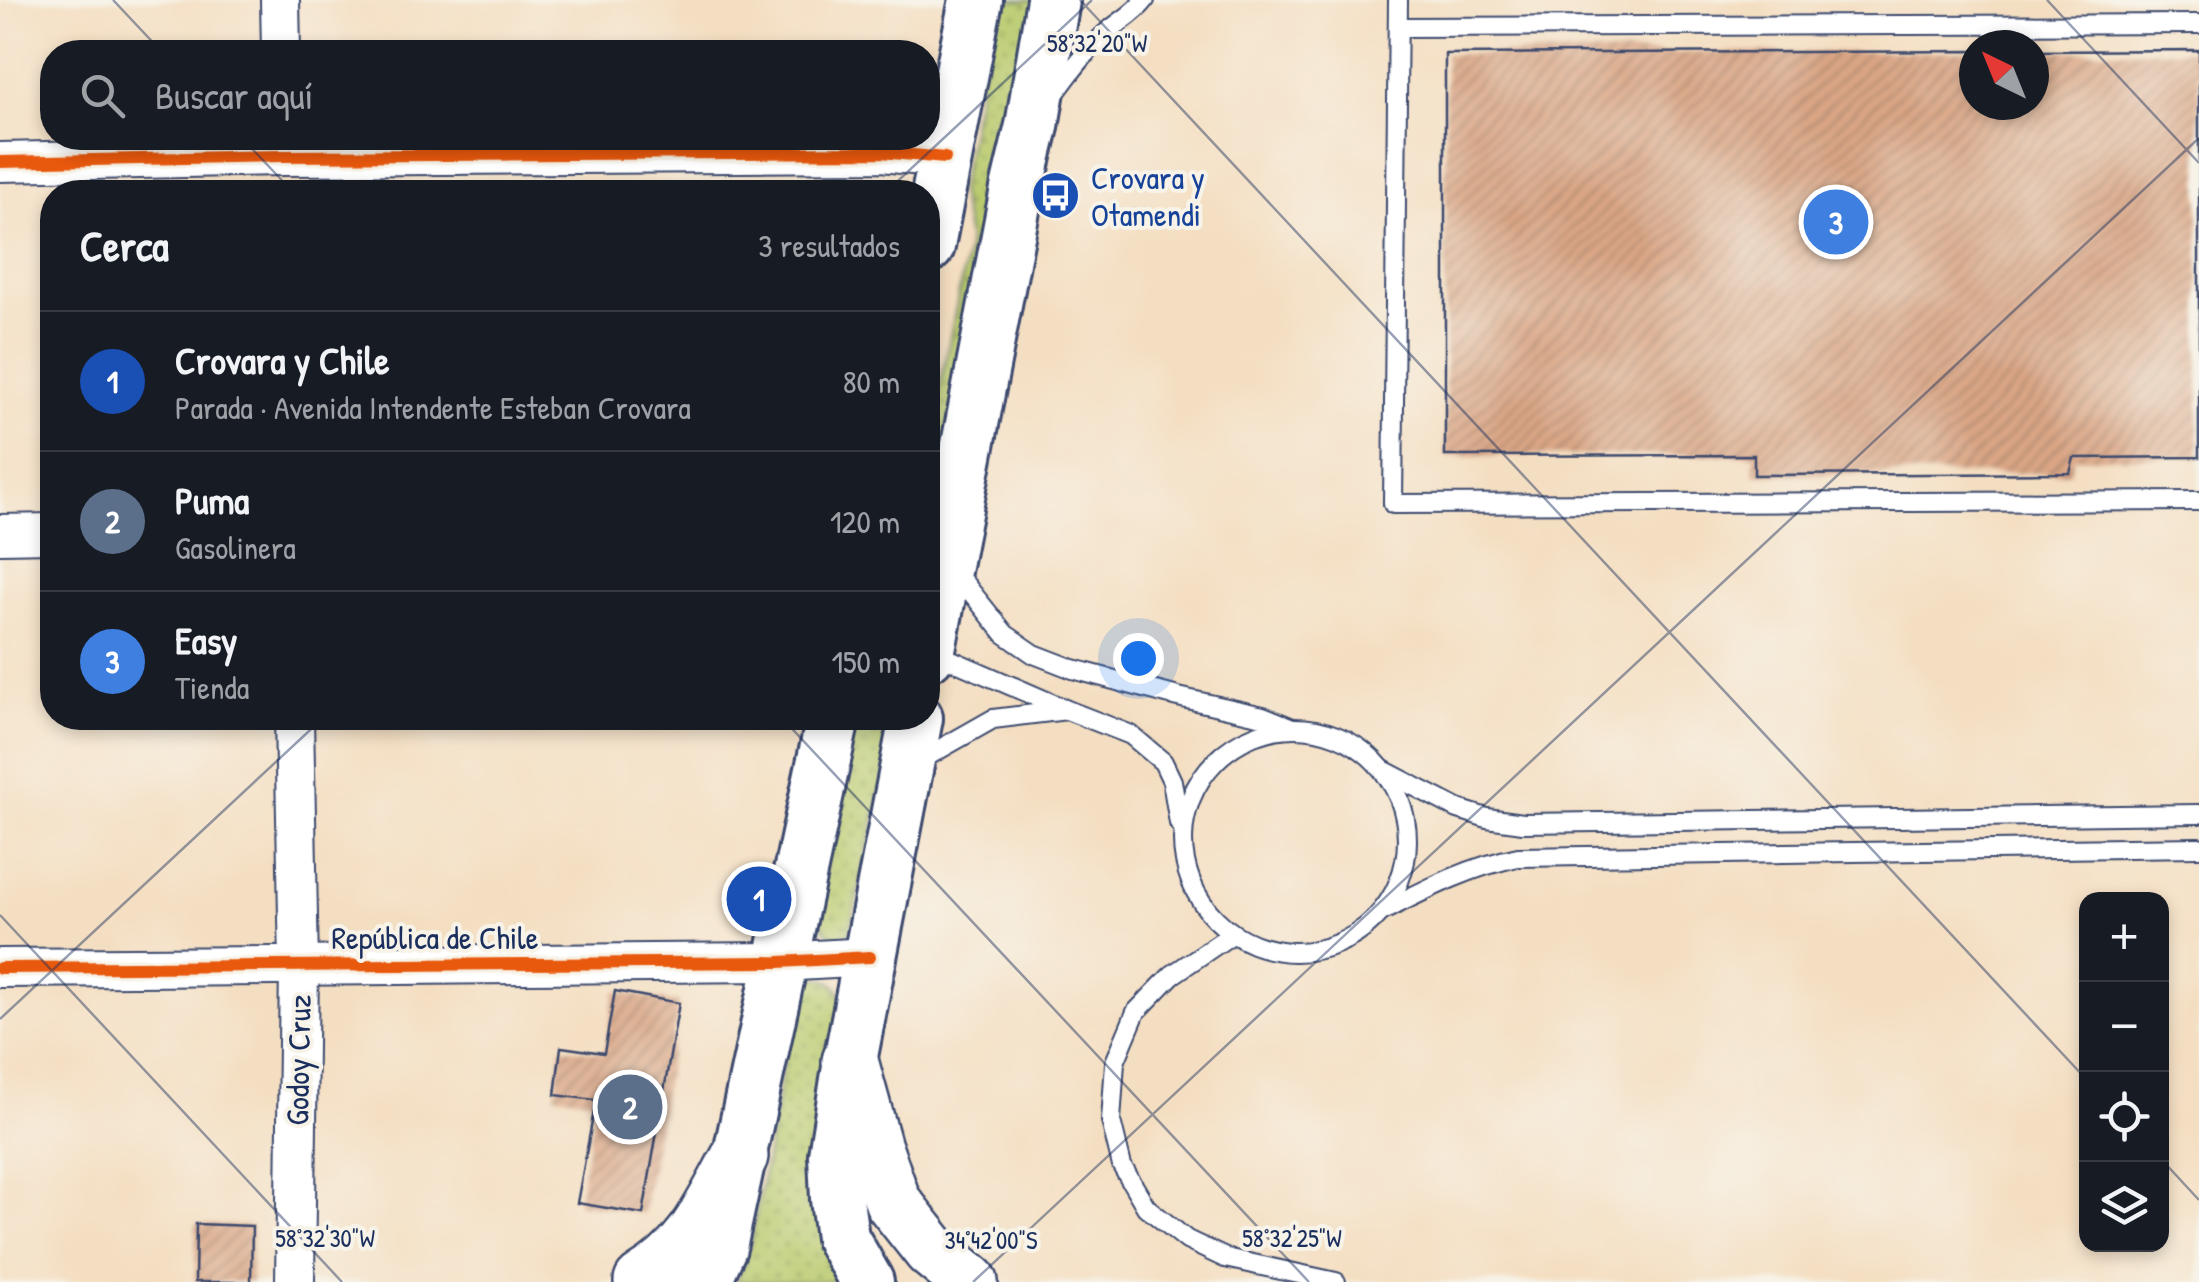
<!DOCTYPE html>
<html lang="es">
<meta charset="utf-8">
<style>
body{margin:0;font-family:"Patrick Hand",sans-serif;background:#242831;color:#f1f3f6}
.controls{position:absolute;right:30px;bottom:30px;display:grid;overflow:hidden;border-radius:20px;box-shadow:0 5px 15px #0003}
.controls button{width:90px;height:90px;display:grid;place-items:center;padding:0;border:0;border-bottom:2px solid #363941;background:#171b24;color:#f1f3f6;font:50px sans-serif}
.compass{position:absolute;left:1959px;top:30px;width:90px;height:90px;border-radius:50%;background:#171b24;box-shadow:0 5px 15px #0003;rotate:317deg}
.you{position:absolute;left:1138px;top:658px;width:35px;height:35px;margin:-25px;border:8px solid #fff;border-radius:50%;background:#1a73e8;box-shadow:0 0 0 15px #1a73e833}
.badge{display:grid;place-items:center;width:65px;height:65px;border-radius:50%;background:#0f766e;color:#fff;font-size:32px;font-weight:700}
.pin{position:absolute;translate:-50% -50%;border:5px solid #fff;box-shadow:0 2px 10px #0006}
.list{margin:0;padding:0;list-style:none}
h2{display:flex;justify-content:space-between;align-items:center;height:130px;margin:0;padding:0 40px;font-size:42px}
h2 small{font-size:32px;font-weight:400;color:#9ea1a6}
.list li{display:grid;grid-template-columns:65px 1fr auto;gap:30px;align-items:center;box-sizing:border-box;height:140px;padding:0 40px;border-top:2px solid #363941}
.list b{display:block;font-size:38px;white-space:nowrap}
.list p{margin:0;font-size:32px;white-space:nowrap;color:#9ea1a6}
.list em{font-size:32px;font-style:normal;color:#9ea1a6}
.icon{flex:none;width:55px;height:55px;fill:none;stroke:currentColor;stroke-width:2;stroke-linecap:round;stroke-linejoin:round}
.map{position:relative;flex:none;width:2199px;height:1282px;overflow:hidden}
.search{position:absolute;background:#171b24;box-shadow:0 5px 15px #0003;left:40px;top:40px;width:900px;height:110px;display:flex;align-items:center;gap:25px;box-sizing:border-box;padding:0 35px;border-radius:40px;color:#9ea1a6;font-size:38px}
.panel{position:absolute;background:#171b24;box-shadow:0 5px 15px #0003;left:40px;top:180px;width:900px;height:550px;border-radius:40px}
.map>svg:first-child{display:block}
</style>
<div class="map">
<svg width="2199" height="1282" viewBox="0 0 2199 1282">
<defs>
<pattern id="park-dots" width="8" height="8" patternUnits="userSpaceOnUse" patternTransform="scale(2.5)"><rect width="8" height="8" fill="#bacb6e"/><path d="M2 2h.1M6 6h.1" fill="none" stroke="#96a55e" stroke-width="1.8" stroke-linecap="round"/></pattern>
<pattern id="building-hatch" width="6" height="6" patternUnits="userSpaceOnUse" patternTransform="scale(2.5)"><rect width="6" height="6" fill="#daa685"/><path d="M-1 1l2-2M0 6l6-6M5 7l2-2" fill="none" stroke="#b08870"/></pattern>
</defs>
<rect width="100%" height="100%" fill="#f7f3e8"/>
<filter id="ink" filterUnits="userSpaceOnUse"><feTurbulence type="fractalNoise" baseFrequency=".01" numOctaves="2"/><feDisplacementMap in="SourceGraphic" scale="20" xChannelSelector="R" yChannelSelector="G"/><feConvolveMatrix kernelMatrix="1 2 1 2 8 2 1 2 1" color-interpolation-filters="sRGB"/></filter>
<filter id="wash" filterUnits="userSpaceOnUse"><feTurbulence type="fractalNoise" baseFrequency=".0048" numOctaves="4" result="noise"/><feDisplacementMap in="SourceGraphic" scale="40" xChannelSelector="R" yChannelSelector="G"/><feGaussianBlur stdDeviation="2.25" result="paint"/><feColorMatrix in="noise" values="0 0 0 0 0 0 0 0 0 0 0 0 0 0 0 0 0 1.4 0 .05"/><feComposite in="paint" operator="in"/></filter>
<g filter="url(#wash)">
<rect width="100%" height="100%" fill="#f4dec1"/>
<!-- park -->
<g fill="url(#park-dots)" stroke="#6a7d66" stroke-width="2.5">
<polygon points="996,0 1037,0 928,558 928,445 969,244 959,191"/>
<polygon points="853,718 898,718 849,934 834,937 821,927 816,913"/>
<path d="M814,977C829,978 835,983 842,996L843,1282H736L751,1241L797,991Z"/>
</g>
<g id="blocks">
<!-- building -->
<g fill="url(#building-hatch)">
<polygon points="2199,50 2199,457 2074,458 2070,473 1754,475 1754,455 1445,456 1445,54 1974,51 1974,105 2034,105 2034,51"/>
<polygon points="615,991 679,1003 643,1214 577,1203 596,1100 555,1095 561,1047 604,1053"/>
<polygon points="196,1224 252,1226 251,1282 195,1282"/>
</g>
</g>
</g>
<g filter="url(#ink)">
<use href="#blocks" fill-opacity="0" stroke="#3c496d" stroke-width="2.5"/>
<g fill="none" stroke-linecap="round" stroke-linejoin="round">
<defs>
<g id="lane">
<polyline points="1398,0 1393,504 2199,501"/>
<polyline points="1398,27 2199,24"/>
<path d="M1052,97C1068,76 1083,54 1103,36C1116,23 1134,15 1145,0"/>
<polyline points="948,579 964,583 1005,634 1034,654 1073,669 1178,697 1263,716 1290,727"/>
<polyline points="933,652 1065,709"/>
<circle cx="1295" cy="840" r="112"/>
<polyline points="919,761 993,719 1067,710 1131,735 1163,762 1172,781 1179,823"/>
<polyline points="1383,770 1458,809 1487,818 1523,823 2199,814"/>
<path d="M1383,911C1427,889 1469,867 1518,857L2199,847"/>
<polyline points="1232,934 1172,975 1136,1012 1115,1062 1111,1121 1122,1166 1146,1207 1187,1240 1225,1258 1336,1282"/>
</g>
<g id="street">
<polyline points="280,0 281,52"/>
<polyline points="0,162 283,156 881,152 945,158"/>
<polyline points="0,534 52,533"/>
<polyline points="294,718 299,966 295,1282"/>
<polyline points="0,968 779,962 870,957"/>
</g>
<g id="secondary">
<polyline points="928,246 976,0"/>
<polyline points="928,654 1017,189 1032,126 1053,0"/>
<polyline points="704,1282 720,1247 833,718"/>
<polyline points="867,1282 842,1238 837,1199 835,1155 850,1061 916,718"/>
</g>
<g id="primary">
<polyline points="850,1061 874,1148 893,1202 931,1250 970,1282"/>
<path d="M642,1282C694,1252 712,1206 740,1156"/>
</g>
</defs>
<!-- lane casing -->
<use href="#lane" stroke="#3c496d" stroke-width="22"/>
<!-- street casing -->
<use href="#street" stroke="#3c496d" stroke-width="42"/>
<!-- secondary casing -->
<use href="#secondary" stroke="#3c496d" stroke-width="58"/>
<!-- primary casing -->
<use href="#primary" stroke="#3c496d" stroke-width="60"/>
<!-- lane -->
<use href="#lane" stroke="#fff" stroke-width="18"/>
<!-- street -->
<use href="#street" stroke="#fff" stroke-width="38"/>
<!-- secondary -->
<use href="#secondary" stroke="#fff" stroke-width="52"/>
<!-- primary -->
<use href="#primary" stroke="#fff" stroke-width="55"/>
<defs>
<g id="cycleway">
<polyline points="0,162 283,156 881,152 945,158"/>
<polyline points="0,968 779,962 870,957"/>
</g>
</defs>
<!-- cycleway casing -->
<use href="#cycleway" stroke="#f7f3e8" stroke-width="19"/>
<!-- cycleway -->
<use href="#cycleway" stroke="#e8590c" stroke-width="12"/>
</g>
</g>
<!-- ticks -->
<path fill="none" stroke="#1b2f5e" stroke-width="2.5" stroke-opacity="0.45" d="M113,0L162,52M1080,0L2086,1079M2047,0L2199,163M242,138L293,192M886,192L1092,0M782,718L1309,1282M0,915L342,1282M0,1019L323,718M2162,1160L2199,1200M973,1282L2199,138"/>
<!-- icons -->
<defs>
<symbol id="bus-disc" viewBox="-11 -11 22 22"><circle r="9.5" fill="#1a4fb4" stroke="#f7f3e8"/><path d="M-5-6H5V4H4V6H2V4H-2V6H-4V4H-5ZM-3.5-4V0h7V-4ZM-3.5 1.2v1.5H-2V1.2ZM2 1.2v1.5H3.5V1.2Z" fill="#fff"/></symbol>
</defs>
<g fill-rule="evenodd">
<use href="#bus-disc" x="1028" y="168" width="55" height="55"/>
</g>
<g text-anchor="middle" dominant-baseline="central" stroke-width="8" stroke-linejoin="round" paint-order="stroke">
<!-- transit labels -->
<g font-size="32" fill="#164399" stroke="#f7f3e8" text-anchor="start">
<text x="1091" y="177">Crovara y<tspan x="1091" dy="37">Otamendi</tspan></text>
</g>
<!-- street labels -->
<g font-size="32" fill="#1b2f5e" stroke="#f7f3e8">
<text x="435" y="937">República de Chile</text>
<text transform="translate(298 1060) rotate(-89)">Godoy Cruz</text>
</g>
</g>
<g font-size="25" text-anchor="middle" fill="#1b2f5e" stroke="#f7f3e8" stroke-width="8" stroke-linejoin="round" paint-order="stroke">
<text x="1097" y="52">58°32'20"W</text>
<text x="325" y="1247">58°32'30"W</text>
<text x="1292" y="1247">58°32'25"W</text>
<text x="991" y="1249">34°42'00"S</text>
</g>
</svg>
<div class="controls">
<button>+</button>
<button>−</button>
<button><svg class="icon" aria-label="locate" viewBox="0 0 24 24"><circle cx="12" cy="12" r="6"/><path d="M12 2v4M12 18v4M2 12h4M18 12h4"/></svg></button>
<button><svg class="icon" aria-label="layers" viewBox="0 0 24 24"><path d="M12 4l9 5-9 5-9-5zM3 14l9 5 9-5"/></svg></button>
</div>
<svg class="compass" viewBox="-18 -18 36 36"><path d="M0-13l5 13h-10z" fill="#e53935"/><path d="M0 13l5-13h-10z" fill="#9ea1a6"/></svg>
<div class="you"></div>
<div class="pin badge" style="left:759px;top:899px;background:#1a4fb4">1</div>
<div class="pin badge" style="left:630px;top:1107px;background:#5c6f8a">2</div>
<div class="pin badge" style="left:1836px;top:222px;background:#3f7fe0">3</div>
<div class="search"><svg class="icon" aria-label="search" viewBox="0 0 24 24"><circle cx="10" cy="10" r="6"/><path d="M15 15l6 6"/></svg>Buscar aquí</div>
<section class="panel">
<h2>Cerca<small>3 resultados</small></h2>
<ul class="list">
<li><span class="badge" style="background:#1a4fb4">1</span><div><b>Crovara y Chile</b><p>Parada · Avenida Intendente Esteban Crovara</p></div><em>80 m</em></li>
<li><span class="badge" style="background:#5c6f8a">2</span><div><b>Puma</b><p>Gasolinera</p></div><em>120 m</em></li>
<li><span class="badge" style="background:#3f7fe0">3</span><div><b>Easy</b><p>Tienda</p></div><em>150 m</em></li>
</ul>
</section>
</div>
